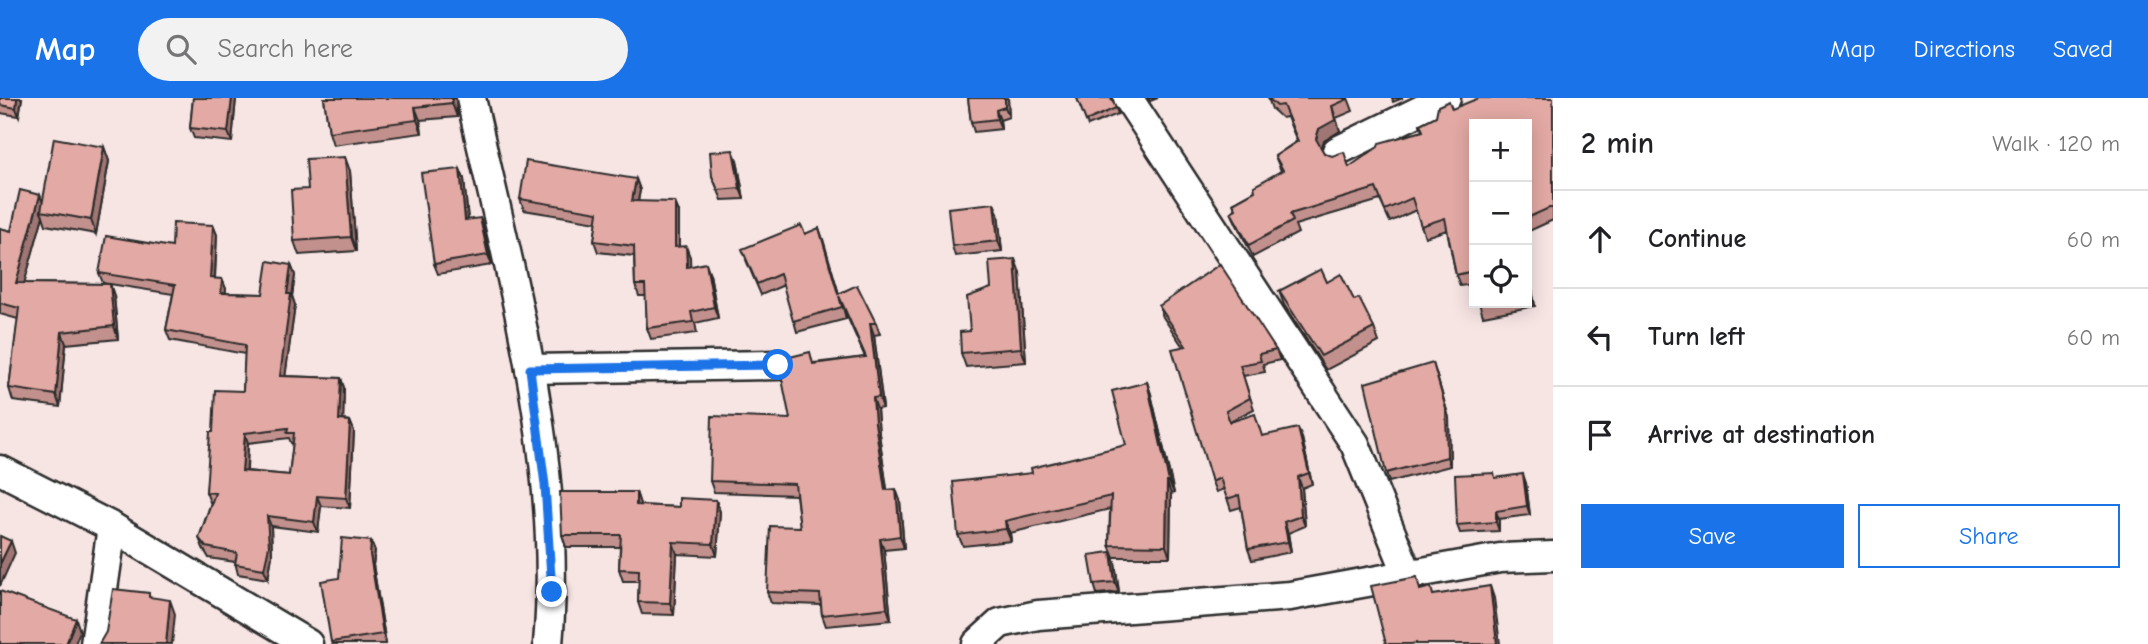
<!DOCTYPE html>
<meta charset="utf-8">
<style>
body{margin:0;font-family:"Comic Neue",sans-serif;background:#f2f2f2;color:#202124}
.controls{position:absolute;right:21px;top:21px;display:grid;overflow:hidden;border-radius:0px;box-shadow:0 4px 18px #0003}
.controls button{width:63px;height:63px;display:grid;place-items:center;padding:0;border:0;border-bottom:2px solid #e0e0e0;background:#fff;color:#202124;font:35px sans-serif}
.stop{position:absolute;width:21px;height:21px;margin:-16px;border:5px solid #1a73e8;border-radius:50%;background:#fff}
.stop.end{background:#1a73e8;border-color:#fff;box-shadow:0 2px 7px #0008}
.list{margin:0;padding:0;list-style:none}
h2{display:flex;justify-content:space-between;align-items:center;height:91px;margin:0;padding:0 28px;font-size:30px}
h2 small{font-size:23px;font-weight:400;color:#757577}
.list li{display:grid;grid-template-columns:46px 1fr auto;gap:21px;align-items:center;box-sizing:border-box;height:98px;padding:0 28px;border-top:2px solid #e0e0e0}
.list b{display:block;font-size:26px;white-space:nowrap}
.list em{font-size:23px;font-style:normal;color:#757577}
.actions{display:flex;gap:14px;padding:21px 28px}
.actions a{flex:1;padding:16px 0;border:2px solid #1a73e8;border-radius:0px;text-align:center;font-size:24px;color:#1a73e8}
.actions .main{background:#1a73e8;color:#fff}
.icon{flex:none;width:38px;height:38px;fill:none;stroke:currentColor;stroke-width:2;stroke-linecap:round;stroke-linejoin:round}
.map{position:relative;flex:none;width:1553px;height:546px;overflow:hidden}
header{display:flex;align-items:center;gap:42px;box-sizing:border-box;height:98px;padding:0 35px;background:#1a73e8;color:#fff}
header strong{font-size:33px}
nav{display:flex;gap:38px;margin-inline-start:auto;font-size:24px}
.search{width:490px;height:63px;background:#f2f2f2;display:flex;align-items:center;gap:18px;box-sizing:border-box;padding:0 24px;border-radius:38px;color:#757577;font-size:26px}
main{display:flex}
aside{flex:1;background:#fff}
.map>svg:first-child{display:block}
</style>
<header>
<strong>Map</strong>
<div class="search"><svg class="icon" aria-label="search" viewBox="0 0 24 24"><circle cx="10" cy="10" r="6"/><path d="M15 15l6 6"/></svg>Search here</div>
<nav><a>Map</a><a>Directions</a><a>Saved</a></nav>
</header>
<main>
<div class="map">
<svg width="1553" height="546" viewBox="0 0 1553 546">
<rect width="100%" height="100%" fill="#f7e5e4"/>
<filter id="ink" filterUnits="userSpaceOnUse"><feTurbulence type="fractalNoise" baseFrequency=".0143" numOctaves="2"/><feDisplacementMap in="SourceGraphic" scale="14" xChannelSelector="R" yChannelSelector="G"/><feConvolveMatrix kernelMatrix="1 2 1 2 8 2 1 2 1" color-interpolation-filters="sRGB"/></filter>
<g filter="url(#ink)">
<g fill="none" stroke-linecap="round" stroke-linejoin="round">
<defs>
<g id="minor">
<path d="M471,0C510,178 564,362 548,546"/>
<polyline points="1128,0 1355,346 1408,477"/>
<polyline points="1337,53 1446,0"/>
<polyline points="530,271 778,267"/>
<polyline points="0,372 112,429 308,546"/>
<polyline points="95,546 112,429"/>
<polyline points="977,546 1000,525 1038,517 1290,498 1500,460 1553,458"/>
</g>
</defs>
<!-- minor casing -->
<use href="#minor" stroke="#2b2b2b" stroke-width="33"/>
<!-- minor -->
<use href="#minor" stroke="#fff" stroke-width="28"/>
</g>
<!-- wall -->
<g fill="#c3918d" stroke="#2b2b2b" stroke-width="2" fill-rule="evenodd">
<polygon points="0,0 22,0 19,18 0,15"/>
<polygon points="193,0 236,0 232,44 194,40 190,30"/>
<polygon points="324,0 456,0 457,19 420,22 422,35 333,47 329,34"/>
<polygon points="968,0 1008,0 1009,19 1000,22 1001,31 974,34 971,24"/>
<polygon points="1077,0 1112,0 1118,16 1088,28"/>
<polygon points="1147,0 1158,0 1150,3"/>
<polygon points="1268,0 1348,0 1353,13 1336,20 1340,33 1324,43 1321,50 1324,55 1350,69 1422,33 1420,26 1452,11 1553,0 1553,122 1527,134 1527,26 1474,26 1474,186 1460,188 1456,177 1447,132 1425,139 1416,112 1390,124 1380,102 1295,127 1298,135 1253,159 1236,125 1231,114 1235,112 1233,105 1255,93 1281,73 1275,58 1297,43 1287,19 1282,20 1272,11"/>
<polygon points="1392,0 1403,0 1393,4"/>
<path d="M104,49L109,63L96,136L46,127L43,118L24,185L108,186L103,185L99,175L172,149L213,127L217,137L215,181H222L226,191L225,195L263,196L291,167L295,177L292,198L295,207L285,278L341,280L344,290L343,322L350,323L354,333L350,410L321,408L318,434L271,428L272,458L268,481L238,476L235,464L209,460L203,450L199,440L211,404H210L206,394L213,334L243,293L245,256L170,242L166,232L173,196L110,186L114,198L118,241L66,246L60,309L13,303L9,290L18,221L0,216V130L11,133L40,97L42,103ZM289,340L291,345H293L289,377L247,373L248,345Z"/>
<polygon points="737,62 744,101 722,102 712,78"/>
<polygon points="460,71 464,81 468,122 484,130 492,167 438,176 434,166"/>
<polygon points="350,73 356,153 299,157 294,143 308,91"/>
<polygon points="636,81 640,92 638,103 679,114 679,148 690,159 690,168 710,176 718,220 695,225 697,235 651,241 647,230 646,198 639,198 635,187 634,158 598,154 594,143 597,124 524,112 520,101"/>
<polygon points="998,115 1002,153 955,158 952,148"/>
<polygon points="819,130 839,196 876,225 880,236 874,237 883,310 877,311 879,336 887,392 900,402 904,450 884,452 891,522 826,528 822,517 821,507 771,505 767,494 800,429 796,397 714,394 710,383 790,321 814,265 865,259 843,209 846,221 797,234 784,187 761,197 746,162"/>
<polygon points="1527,165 1535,208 1483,218 1479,205 1527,205"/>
<polygon points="1020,175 1026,264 966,269 961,255 970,233"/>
<polygon points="1327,184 1354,202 1374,230 1379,244 1326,272 1284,207 1279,193"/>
<polygon points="1159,208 1276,252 1280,262 1263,266 1265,274 1243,278 1254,311 1230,323 1262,338 1302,340 1312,386 1302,390 1305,428 1288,435 1291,454 1252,462 1248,451 1241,409 1231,412 1224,391 1216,394 1212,384 1183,249 1163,219"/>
<polygon points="1436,275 1449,320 1450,368 1389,384 1386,375"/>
<polygon points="1147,284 1151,296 1174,395 1171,396 1170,459 1114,459 1109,447 1110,411 1010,435 1011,443 963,448 958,437 1032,375 1126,347"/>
<polygon points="1496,380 1526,385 1530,417 1499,421 1499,433 1460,435 1457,427"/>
<polygon points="636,394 640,407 679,409 716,402 720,414 717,458 677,456 674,517 642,516 638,504 639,483 623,483 619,471 620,449 566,449 562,437"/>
<polygon points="371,443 375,453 373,467 386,546 332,546 339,480"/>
<polygon points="1115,464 1119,494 1097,496 1094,486"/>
</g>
<!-- shaded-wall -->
<g fill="#9f7673" stroke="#2b2b2b" stroke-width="2">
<polygon points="17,0 22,0 19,18 16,10"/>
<polygon points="232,0 236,0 232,44 228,34"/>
<polygon points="452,0 456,0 457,19 452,5"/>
<polygon points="1005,0 1008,0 1009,19 1005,9"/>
<polygon points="1332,8 1340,33 1324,43 1320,52 1316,41 1319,31"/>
<polygon points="415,9 420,22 422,35 417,22"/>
<polygon points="996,12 1000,22 1001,31 997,21"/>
<polygon points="104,49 109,63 96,136 91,122"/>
<polygon points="733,52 737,62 744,101 740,90"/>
<polygon points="345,59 350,73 356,153 351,139"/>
<polygon points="460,71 464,81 469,132 465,122"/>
<polygon points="636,81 640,92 636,114 632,103"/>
<polygon points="40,97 45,110 41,113 43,118 21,197 16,185"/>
<polygon points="675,104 679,114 679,160 675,149"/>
<polygon points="994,105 998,115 1002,153 998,143"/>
<polygon points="480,120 484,130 492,167 488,157"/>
<polygon points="213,127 217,137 214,191 210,180"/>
<polygon points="819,130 823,141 841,203 839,199"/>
<polygon points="686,148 690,159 691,180 687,169"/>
<polygon points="1015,161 1020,175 1026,264 1021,250"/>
<polygon points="706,165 710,176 718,220 714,209"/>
<polygon points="1527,165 1535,208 1530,196 1527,177"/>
<polygon points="291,167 295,177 292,198 295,207 284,288 280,278 287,196"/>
<polygon points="222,181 226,191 225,205 221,195"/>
<polygon points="110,186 114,198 118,241 114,228"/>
<polygon points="870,225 874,237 883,310 879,299"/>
<polygon points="62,234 66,246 60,309 56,297"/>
<polygon points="1433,265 1449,320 1450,368 1447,359"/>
<polygon points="341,280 344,290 343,332 339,322"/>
<polygon points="1147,284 1151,296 1174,395 1169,384"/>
<polygon points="873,300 877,311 879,336 889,404 885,392 875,325"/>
<polygon points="350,323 354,333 350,410 346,400"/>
<polygon points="1298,330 1302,340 1312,386 1309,375"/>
<polygon points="245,335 248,345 246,383 242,373"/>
<polygon points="1523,376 1526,385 1530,417 1527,408"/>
<polygon points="1298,379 1302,390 1305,428 1301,418"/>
<polygon points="1167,384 1171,396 1170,459 1166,448"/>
<polygon points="896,391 900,402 904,450 900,438"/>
<polygon points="636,394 640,406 640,419 636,407"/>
<polygon points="317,398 321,408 318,434 314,424"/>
<polygon points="716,402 720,414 717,458 713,446"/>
<polygon points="1496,413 1499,421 1499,433 1496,424"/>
<polygon points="267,418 271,428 272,458 268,481 264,471"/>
<polygon points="1005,423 1010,435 1011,443 1006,431"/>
<polygon points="1284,424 1288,435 1291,454 1288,444"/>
<polygon points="880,441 884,452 891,522 887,510"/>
<polygon points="11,443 15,455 0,488 0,466"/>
<polygon points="371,443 375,453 373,467 386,546 383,536 370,457"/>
<polygon points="673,444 677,456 674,517 670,505"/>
<polygon points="1111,454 1115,464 1119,494 1115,484"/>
<polygon points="1490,488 1494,500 1500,546 1497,546"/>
<polygon points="170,502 175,516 172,546 166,546"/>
<polygon points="76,521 80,533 75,546 66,546"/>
</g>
<!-- building -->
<g fill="#e3a9a4" stroke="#2b2b2b" stroke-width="2" fill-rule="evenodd">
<polygon points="0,0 17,0 16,10 0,7"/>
<polygon points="193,0 232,0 228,34 190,30"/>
<polygon points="324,0 452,0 452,5 415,9 417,22 329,34"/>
<polygon points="968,0 1005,0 1005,9 996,12 997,21 971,24"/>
<polygon points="1077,0 1111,0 1116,10 1086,23"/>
<polygon points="1268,0 1348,0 1348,1 1332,8 1335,22 1319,31 1316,41 1324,55 1332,58 1344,54 1349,69 1378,49 1379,45 1423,33 1420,26 1436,18 1438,8 1449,3 1452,11 1479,0 1553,0 1553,110 1549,110 1527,120 1527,26 1474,26 1474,182 1473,173 1456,177 1445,120 1421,128 1412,100 1385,112 1376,90 1290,116 1293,123 1249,147 1231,114 1236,111 1233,105 1255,93 1254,88 1283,72 1275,58 1298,43 1283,7 1277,8"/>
<polygon points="54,40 104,49 91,122 41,113"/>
<polygon points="733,52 740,90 718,92 712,78 710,54"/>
<polygon points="345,59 351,139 294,143 291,92 308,91 306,61"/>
<polygon points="526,63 636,81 632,103 675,104 675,149 686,148 687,169 706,165 714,209 691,214 693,224 647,230 645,187 635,187 634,148 594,143 598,114 520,101"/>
<polygon points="460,71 465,122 480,120 488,157 434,166 421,75"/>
<polygon points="20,92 40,97 16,185 110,186 114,228 62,234 56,297 9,290 19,210 0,205 0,130 11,133"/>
<polygon points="994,105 998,143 952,148 948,110"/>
<path d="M173,125L213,127L210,180L222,181L221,195L263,196L268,163L291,167L287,196H291L280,278L341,280L339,322L350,323L346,400L317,398L314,424L267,418L269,448L264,471L235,466L237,455L206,449L199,440L215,395L206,394L210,334H213L215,292L243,293L245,247L166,232L175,187L99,175L106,138L172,149ZM288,330L287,335H294L289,377L242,373L245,335Z"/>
<polygon points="801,127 805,136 819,130 838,196 857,187 876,225 870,225 879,299 873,300 875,325 885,392 896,391 900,438 880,441 887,510 822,517 820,496 767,494 770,428 800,429 795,386 710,383 712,318 790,321 780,271 790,259 810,254 813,266 866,259 839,198 842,209 793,223 780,176 757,186 742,151"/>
<polygon points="1015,161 1021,250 961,255 960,234 970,233 967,199 991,190 989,163"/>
<polygon points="1220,166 1276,252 1259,256 1261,263 1240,267 1250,300 1226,313 1230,324 1255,316 1262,338 1298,330 1309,375 1298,379 1301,418 1284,424 1288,444 1248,451 1239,397 1227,401 1220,380 1212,384 1172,251 1186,248 1159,208"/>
<polygon points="1321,171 1327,184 1341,176 1354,202 1359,200 1374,230 1321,258 1279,193"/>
<polygon points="1527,177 1530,196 1527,197"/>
<polygon points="1433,265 1446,311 1447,359 1386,375 1365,285"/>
<polygon points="1147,284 1169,384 1167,384 1166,448 1109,447 1111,398 1005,423 1006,431 958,437 953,384 1032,375 1031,370 1126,347 1112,293"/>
<polygon points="1494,375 1495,380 1523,376 1527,408 1496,413 1496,424 1457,427 1455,377"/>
<polygon points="560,394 636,394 636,407 679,409 679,400 716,402 713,446 673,444 670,505 638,504 639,472 619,471 621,437 562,437"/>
<polygon points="0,438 11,443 0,466"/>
<polygon points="342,440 371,443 370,457 383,536 331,544 321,483 339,480"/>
<polygon points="1111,454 1115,484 1094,486 1089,457"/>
<polygon points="1417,479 1420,492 1431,489 1433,497 1490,488 1497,546 1416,546 1416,545 1411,546 1386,546 1371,488"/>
<polygon points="113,491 149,495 149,499 170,502 166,546 99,546 106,534"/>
<polygon points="0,493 76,521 66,546 0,546"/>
</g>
</g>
<g fill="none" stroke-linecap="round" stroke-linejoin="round" filter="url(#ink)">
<!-- route -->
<polyline stroke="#1a73e8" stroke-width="9" points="552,494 545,387 530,271 778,267"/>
</g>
</svg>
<div class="controls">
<button>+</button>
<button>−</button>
<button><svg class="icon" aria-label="locate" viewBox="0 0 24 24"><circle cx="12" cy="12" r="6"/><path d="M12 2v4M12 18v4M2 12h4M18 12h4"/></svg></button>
</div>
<div class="stop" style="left:778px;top:267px"></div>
<div class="stop end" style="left:552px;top:494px"></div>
</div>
<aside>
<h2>2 min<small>Walk · 120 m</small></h2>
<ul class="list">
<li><svg class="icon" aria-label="ahead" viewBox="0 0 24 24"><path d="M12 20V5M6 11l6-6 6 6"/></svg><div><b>Continue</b></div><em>60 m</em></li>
<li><svg class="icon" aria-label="left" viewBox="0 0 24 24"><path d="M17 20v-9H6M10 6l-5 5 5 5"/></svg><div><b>Turn left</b></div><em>60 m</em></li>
<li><svg class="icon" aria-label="arrive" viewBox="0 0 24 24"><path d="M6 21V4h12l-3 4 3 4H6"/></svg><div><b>Arrive at destination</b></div></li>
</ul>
<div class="actions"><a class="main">Save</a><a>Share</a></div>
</aside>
</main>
